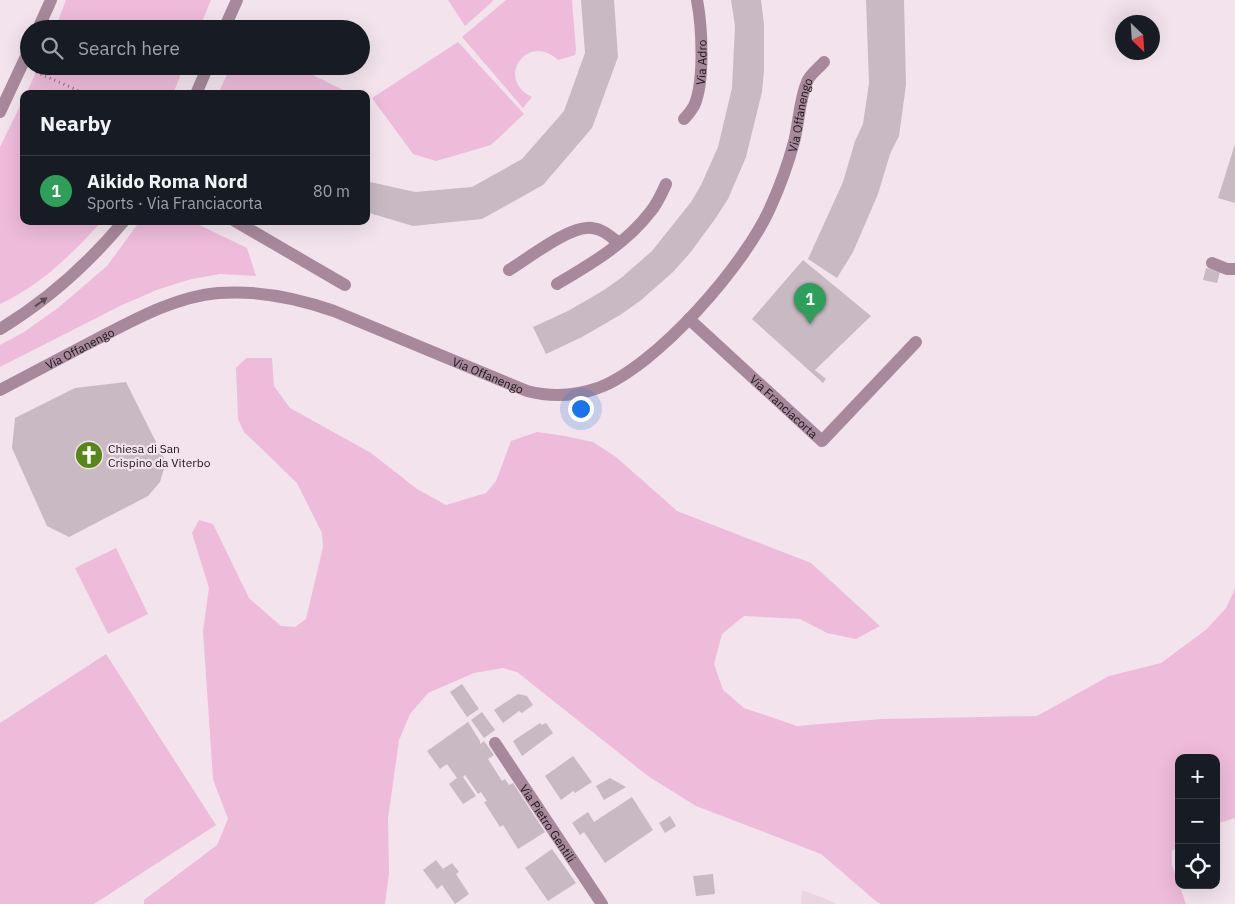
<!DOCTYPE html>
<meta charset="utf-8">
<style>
body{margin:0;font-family:"IBM Plex Sans",sans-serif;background:#20242c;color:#f1f3f6}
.controls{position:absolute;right:15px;bottom:15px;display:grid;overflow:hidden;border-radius:10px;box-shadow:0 5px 20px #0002}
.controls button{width:45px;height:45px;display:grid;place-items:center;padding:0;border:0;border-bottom:1px solid #363941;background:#171b24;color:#f1f3f6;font:25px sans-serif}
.compass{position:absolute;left:1115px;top:15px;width:45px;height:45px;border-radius:50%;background:#171b24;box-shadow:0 5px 20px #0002;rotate:155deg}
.you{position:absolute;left:580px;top:408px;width:18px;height:18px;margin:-12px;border:4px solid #fff;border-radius:50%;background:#1a73e8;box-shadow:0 0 0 8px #1a73e833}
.badge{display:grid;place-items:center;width:32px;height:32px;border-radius:50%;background:#588719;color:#fff;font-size:16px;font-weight:700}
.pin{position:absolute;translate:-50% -41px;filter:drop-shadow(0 1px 2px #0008)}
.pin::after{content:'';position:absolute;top:26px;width:18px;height:15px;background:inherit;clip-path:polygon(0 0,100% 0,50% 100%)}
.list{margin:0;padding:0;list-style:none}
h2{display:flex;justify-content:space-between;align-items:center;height:65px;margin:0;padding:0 20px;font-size:21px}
h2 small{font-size:16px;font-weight:400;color:#9ea1a6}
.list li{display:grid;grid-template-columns:32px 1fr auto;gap:15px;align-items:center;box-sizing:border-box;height:70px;padding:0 20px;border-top:1px solid #363941}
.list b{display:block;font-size:19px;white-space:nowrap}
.list p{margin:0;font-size:16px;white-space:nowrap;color:#9ea1a6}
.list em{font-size:16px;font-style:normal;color:#9ea1a6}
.icon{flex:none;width:28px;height:28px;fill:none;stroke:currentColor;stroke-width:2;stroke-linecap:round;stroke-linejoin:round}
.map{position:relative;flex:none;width:1235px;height:904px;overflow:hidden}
.search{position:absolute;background:#171b24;box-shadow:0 5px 20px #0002;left:20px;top:20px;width:350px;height:55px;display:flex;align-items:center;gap:12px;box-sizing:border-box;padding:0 18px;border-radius:28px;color:#9ea1a6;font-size:19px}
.panel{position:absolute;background:#171b24;box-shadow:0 5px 20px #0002;left:20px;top:90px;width:350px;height:135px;border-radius:10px}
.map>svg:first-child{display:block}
</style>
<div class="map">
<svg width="1235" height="904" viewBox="0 0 1235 904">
<rect width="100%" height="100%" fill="#f3e3ed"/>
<!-- built -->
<polygon fill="#ecd5e3" points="802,890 824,898 837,904 801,904"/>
<!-- green -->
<g fill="#eebbdb">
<polygon points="66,0 211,0 199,29 55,29"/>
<polygon points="448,0 494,0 465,26"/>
<path d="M506,0H572L576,50L575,55L558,60C528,31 494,79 532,97L523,108L462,37Z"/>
<polygon points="458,42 524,114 491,145 436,161 413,154 372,98"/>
<polygon points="39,66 184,66 173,94 26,94"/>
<polygon points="231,66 298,66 299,68 345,91 342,94 218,94"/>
<path d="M24,98V221H102C73,253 40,286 0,304V147Z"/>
<polygon points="140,221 191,221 247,248 256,276 220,274 192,279 159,289 120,306 0,367 0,345 24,332 58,308 107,266"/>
<polygon points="246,358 272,358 274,386 290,408 371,453 417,489 446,505 486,493 496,481 511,441 537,432 565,436 593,442 616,457 677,511 811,563 880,626 856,639 827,633 800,619 744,616 722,634 714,664 723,690 744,708 797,726 881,719 1037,716 1109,676 1161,663 1207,629 1226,608 1235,589 1235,818 1216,824 1216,758 1179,758 1179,846 1172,851 1172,865 1186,904 881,904 877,902 821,854 696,806 648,776 517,672 503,668 474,673 428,693 410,714 399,740 388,819 389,873 385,904 144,904 144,900 217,845 228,819 213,779 203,631 209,588 192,533 199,520 213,524 249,598 281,626 295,627 306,619 323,547 322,533 297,483 244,432 238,419 236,368"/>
<polygon points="116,548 148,614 108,634 75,568"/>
<polygon points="106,654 216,825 94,904 0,904 0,723"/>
</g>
<!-- building -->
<g fill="#c8b9c2">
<polygon points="581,0 614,0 618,57 592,128 543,185 482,219 413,226 366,212 366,202 370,182 415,192 472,187 522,159 564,111 585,53"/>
<polygon points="731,0 761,0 764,24 764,70 762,92 746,157 728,199 715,219 690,253 673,272 640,301 620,315 582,337 546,354 533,327 568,311 604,290 621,278 652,251 691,202 701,185 718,147 732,88 735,26"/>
<polygon points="866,0 904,0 906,85 899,136 890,154 878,194 869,215 853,252 837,278 808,259 843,182 855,141 863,124 869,83"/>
<polygon points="1235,144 1235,203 1218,198"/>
<polygon points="803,260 871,316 815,370 826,379 823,383 752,319"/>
<polygon points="1206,268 1220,272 1217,283 1203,280"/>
<polygon points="126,382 166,462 160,482 148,496 69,537 47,526 12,448 15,418 75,388"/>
<polygon points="462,684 479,709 467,717 450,692"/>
<polygon points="518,694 527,696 533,705 522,713 519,711 503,723 494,710"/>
<polygon points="482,712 495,730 484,738 471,720"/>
<polygon points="468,722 480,741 480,744 484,741 494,755 488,759 502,781 505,779 509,785 513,783 545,832 518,849 503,825 500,827 484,802 487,801 481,792 478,794 465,775 463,777 476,796 463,804 449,784 457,778 447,764 440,769 427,751"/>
<polygon points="540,723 542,725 546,723 553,733 522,756 513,741"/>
<polygon points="573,756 592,782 575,793 573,791 561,800 545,776"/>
<polygon points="610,778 626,787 604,800 596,786"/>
<polygon points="632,797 653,830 605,863 584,832 580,835 572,823 588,812 594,822"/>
<polygon points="670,816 676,826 665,833 659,823"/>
<polygon points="552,849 576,883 548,901 525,868"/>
<polygon points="436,860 443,869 452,863 459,872 456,874 469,894 455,904 442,885 437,889 423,870"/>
<polygon points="713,874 715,894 696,896 693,876"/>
</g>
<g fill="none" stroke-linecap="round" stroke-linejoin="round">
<!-- path -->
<polyline stroke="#80767c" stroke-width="3" stroke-dasharray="1 4" stroke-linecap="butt" points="36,72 86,94"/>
<!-- service -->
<g stroke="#a7899b" stroke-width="12">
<polyline points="235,221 345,285"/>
<polyline points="1212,263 1227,269 1235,269"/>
<path d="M509,270C529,258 570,225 592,228C603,229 611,237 619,243"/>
<path d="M557,284C591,264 627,243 651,211C657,204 662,193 666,184"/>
</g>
<!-- minor -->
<g stroke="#a7899b" stroke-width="12">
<polyline points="38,29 51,0"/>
<polyline points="224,29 237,0"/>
<polyline points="196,94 208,66"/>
<polyline points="0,112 29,50"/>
<path id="s1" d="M684,119C688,115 691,111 694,106C705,82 702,26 697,0"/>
<path id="s2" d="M689,319L822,441L916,342"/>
<path d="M0,329C48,300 88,264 124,221"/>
<path id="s3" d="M0,390C32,373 63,357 95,340C134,320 174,297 218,293C258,290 297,298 334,311L527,391C550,397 575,396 598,388C657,366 746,264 771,206C780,186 788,164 794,142C799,123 799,101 807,82C809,75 819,68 824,62"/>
<path id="s4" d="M495,743L602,904"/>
</g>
</g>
<!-- one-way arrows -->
<defs><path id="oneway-solid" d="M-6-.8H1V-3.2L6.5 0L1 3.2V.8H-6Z" transform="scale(1.25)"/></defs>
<use fill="#5b4a54" href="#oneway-solid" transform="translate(41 302) rotate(-36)"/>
<!-- icons -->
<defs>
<symbol id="church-disc" viewBox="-11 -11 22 22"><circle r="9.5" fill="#588719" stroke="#f3e3ed"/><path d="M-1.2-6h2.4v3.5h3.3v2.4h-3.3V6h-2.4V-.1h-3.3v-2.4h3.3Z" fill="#fff"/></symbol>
</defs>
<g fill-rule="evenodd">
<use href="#church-disc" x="73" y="439" width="32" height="32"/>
</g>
<g text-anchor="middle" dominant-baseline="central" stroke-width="4.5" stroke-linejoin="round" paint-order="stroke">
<!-- street labels -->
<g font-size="12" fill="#1c171a" stroke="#f3e3ed">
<text stroke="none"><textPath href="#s1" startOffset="61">Via Adro</textPath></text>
<text stroke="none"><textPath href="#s3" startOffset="990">Via Offanengo</textPath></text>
<text stroke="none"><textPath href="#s3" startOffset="90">Via Offanengo</textPath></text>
<text stroke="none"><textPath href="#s3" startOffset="525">Via Offanengo</textPath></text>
<text stroke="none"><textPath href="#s2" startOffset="129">Via Franciacorta</textPath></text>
<text stroke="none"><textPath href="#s4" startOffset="96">Via Pietro Gentili</textPath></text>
</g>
<!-- poi labels -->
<g font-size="12" fill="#1c171a" stroke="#f3e3ed" text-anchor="start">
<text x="108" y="448">Chiesa di San<tspan x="108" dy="14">Crispino da Viterbo</tspan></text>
</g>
</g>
</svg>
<div class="controls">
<button>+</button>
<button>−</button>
<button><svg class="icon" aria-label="locate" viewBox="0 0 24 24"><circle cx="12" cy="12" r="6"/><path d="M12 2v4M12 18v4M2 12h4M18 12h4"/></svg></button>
</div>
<svg class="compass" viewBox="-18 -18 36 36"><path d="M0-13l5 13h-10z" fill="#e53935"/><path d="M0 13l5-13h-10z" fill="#9ea1a6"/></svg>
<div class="you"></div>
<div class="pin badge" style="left:810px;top:324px;background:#2e9e5b">1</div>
<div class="search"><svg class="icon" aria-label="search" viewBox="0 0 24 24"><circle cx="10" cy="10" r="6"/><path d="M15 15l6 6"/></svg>Search here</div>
<section class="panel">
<h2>Nearby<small></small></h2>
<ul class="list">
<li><span class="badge" style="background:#2e9e5b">1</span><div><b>Aikido Roma Nord</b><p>Sports · Via Franciacorta</p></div><em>80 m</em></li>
</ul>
</section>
</div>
